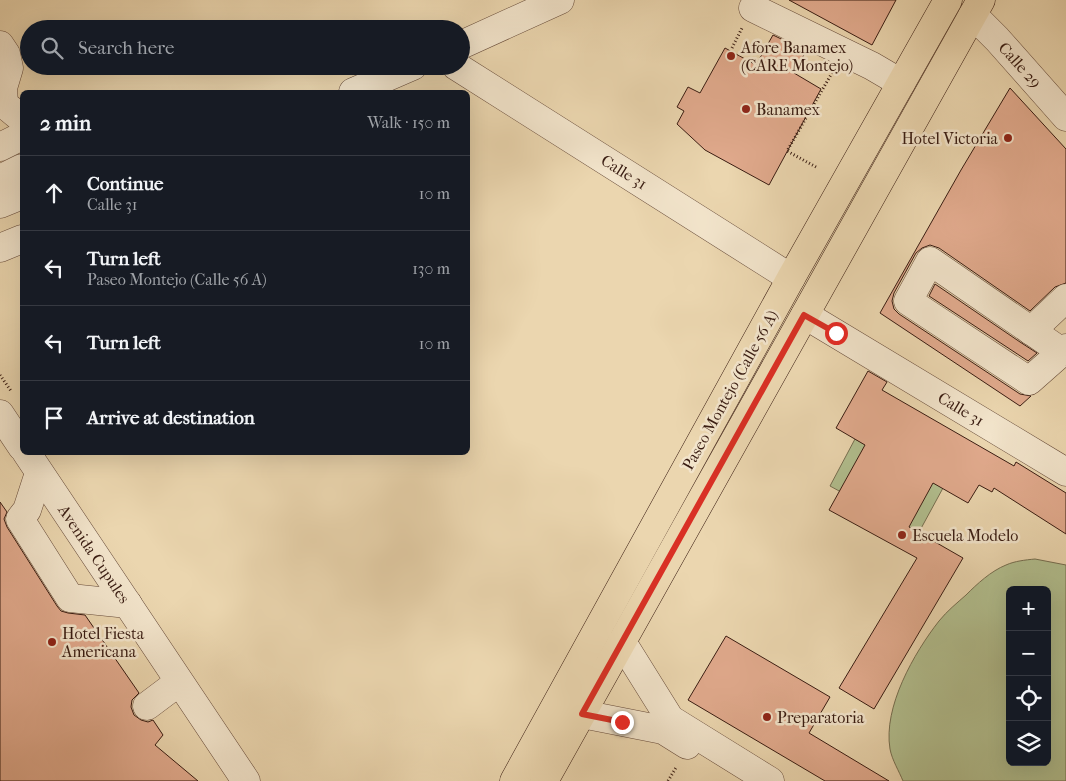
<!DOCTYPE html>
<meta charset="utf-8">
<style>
body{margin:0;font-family:"IM FELL French Canon",serif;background:#20242c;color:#f1f3f6}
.controls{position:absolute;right:15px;bottom:15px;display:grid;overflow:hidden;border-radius:8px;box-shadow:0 5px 20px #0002}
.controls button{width:45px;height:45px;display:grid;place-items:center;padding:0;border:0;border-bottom:1px solid #363941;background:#171b24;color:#f1f3f6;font:25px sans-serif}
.stop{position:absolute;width:15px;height:15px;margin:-11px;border:4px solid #d93025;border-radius:50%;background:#fff}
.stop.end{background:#d93025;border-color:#fff;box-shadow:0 1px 5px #0008}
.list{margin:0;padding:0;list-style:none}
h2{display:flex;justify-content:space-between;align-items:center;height:65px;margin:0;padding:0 20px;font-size:21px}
h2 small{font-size:16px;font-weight:400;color:#9ea1a6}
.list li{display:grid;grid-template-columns:32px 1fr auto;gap:15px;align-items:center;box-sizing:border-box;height:75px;padding:0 20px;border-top:1px solid #363941}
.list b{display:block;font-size:19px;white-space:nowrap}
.list p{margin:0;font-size:16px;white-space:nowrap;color:#9ea1a6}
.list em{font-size:16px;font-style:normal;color:#9ea1a6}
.icon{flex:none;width:28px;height:28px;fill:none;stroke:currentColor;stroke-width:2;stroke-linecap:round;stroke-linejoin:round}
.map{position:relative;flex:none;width:1066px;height:781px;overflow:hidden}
.search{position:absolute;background:#171b24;box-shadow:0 5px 20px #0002;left:20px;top:20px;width:450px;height:55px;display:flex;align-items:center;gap:12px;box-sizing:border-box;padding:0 18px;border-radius:28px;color:#9ea1a6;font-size:19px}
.panel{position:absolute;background:#171b24;box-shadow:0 5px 20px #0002;left:20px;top:90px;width:450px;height:365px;border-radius:8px}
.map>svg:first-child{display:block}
</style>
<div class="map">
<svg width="1066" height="781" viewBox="0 0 1066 781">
<rect width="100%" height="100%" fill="#ebd6af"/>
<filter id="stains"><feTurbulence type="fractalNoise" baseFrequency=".004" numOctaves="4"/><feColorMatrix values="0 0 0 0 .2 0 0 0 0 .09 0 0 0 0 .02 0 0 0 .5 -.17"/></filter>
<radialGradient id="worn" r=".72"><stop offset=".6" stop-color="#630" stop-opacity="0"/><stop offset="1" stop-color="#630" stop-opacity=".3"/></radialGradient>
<!-- green -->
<g fill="#b2bf8f" stroke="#766e50" fill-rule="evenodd">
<polygon points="855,439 943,488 918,534 830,486"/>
<path d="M1035,559L1066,565V781H903C899,771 892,760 890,749C883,707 914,653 939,621C947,611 957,603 966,595C977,584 991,571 1006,565C1015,561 1025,560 1035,559ZM1010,590H1047V762H1010Z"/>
</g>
<!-- building -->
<g fill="#e1aa8d" stroke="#391c12">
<polygon points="789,0 896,0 872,45"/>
<polygon points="773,35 806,51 794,73 821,89 769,185 705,150 677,124 684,111 677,107 688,87 700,93 725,48 756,65"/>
<polygon points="1010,88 1066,149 1066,283 1055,287 1030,311 939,248 930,245 922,248 916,253 894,293 892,301 894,309 899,314 1020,394 1031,396 1020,406 880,313 961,170"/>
<polygon points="935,284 1020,342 1037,353 1028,361 929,296"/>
<polygon points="868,371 887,382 882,390 1014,466 1016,462 1066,493 1066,534 994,488 992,492 979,485 968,503 933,483 909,527 963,558 874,709 839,688 917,558 829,510 865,445 836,428"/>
<polygon points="0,502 7,512 4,519 7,527 57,606 61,611 68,613 85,615 139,693 132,700 131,707 134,715 141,720 148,722 153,720 163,735 155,745 198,781 0,781"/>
<polygon points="726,636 830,697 809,733 889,781 825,781 688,700"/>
</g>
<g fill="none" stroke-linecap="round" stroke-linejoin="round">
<defs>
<g id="minor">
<polyline points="753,8 872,66 901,83"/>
<polyline points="973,15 997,39 1066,117"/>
<polyline points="0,45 6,54 9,68 3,88 4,104 22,119"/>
<polyline points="461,45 560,0"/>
<polyline points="456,66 791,278"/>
<polyline points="353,92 413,66"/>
<polyline points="0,147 22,136"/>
<polyline points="0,179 22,168"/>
<polyline points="0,204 22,195"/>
<polyline points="0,248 22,239"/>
<polyline points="805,315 1066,472"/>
<polyline points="1031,331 1066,298"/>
<polyline points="1062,352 930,261 908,301 1029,381 1062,352 1066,348"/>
<polyline points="0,414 22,447"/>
<polyline points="26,452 246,781"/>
<polyline points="39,473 27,510 20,519 70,598 128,604"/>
<polyline points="622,642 670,719 770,781"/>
<polyline points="147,706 179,682"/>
<polyline points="582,714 663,730 687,745"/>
</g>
<g id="major">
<polyline points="514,781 791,278 948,0"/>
<polyline points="544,781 981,0"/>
</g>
</defs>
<!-- minor casing -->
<use href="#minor" stroke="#664a39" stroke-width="29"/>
<!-- major casing -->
<use href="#major" stroke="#391c12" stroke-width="29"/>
<!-- path -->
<g stroke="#391c12" stroke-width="3" stroke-dasharray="1 2.5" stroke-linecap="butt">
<polyline points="732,48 742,28"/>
<polyline points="816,167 787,151 832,73"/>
<polyline points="0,375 11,391"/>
<polyline points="668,781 677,766"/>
</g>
<!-- minor -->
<use href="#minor" stroke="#f2e4cb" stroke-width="28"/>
<!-- major -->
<use href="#major" stroke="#ebd6af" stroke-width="28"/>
</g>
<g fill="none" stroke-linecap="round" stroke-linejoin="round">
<!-- route -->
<polyline stroke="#d93025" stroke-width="6" points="622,722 582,714 804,315 836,333"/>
</g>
<!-- markers -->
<g fill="#8f2418" stroke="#f2e4cb" stroke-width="2">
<circle cx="731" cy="56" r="5"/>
<circle cx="746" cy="109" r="5"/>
<circle cx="1008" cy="138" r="5"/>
<circle cx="902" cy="535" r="5"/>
<circle cx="52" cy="642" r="5"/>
<circle cx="767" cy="717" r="5"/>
</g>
<g text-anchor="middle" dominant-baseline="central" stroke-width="5" stroke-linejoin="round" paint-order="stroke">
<!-- poi labels -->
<g font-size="16" fill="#391c12" stroke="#f2e4cb" text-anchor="start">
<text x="741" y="47">Afore Banamex<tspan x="741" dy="18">(CARE Montejo)</tspan></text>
<text x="756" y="109">Banamex</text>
<text x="998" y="138" text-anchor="end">Hotel Victoria</text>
<text x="912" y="535">Escuela Modelo</text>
<text x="62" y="633">Hotel Fiesta<tspan x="62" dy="18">Americana</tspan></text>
<text x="777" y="717">Preparatoria</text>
</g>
<!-- street labels -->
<g font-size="16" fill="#391c12" stroke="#f2e4cb">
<text transform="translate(1020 65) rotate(48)">Calle 29</text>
<text transform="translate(624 172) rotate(32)">Calle 31</text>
<text transform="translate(730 390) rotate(-61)">Paseo Montejo (Calle 56 A)</text>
<text transform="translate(961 409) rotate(31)">Calle 31</text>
<text transform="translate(94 554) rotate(56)">Avenida Cupules</text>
</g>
</g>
<rect width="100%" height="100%" filter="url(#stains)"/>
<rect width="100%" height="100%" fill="url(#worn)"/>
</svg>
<div class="controls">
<button>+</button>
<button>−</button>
<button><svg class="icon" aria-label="locate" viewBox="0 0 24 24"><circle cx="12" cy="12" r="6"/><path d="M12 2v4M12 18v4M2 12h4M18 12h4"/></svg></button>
<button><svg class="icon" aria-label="layers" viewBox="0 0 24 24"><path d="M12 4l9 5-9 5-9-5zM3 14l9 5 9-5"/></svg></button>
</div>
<div class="stop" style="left:836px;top:333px"></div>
<div class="stop end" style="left:622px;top:722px"></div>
<div class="search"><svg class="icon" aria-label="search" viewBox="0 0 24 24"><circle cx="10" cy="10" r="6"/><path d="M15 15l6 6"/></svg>Search here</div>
<section class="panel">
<h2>2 min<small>Walk · 150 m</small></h2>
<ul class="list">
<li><svg class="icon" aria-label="ahead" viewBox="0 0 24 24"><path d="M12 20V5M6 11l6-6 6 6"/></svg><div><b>Continue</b><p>Calle 31</p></div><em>10 m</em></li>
<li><svg class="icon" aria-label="left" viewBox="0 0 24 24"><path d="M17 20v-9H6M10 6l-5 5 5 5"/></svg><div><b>Turn left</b><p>Paseo Montejo (Calle 56 A)</p></div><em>130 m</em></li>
<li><svg class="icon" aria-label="left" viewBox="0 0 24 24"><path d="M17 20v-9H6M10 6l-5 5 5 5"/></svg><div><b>Turn left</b></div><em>10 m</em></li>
<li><svg class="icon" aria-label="arrive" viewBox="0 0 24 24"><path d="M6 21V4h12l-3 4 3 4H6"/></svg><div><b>Arrive at destination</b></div></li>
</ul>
</section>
</div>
